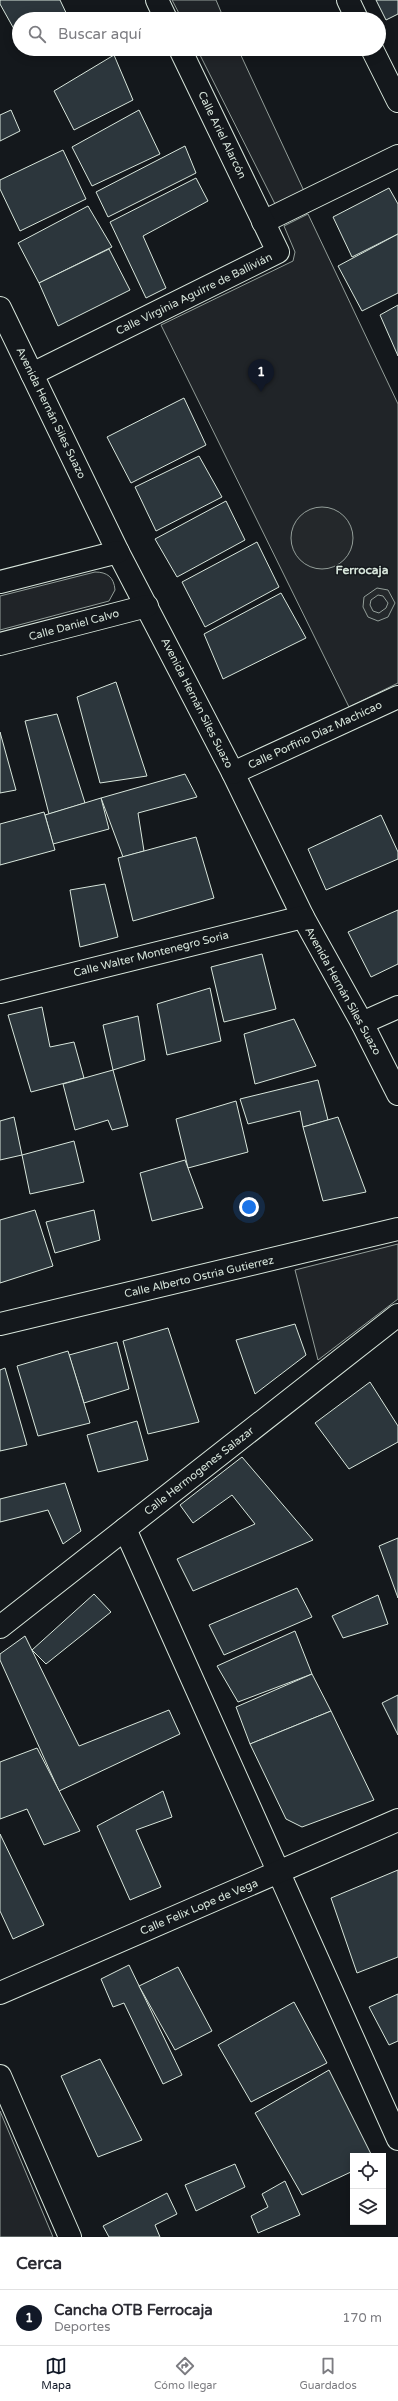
<!DOCTYPE html>
<html lang="es">
<meta charset="utf-8">
<style>
body{margin:0;font-family:"Varela Round",sans-serif;background:#f7f7f7;color:#2b2b33}
.controls{position:absolute;right:12px;bottom:12px;display:grid;overflow:hidden;border-radius:0px;box-shadow:0 2px 10px #0003}
.controls button{width:36px;height:36px;display:grid;place-items:center;padding:0;border:0;border-bottom:1px solid #e1e1e2;background:#fff;color:#2b2b33;font:20px sans-serif}
.you{position:absolute;left:249px;top:1207px;width:14px;height:14px;margin:-10px;border:3px solid #fff;border-radius:50%;background:#1a73e8;box-shadow:0 0 0 6px #1a73e833}
.badge{display:grid;place-items:center;width:26px;height:26px;border-radius:50%;background:#111827;color:#fff;font-size:13px;font-weight:700}
.pin{position:absolute;translate:-50% -33px;filter:drop-shadow(0 1px 2px #0008)}
.pin::after{content:'';position:absolute;top:21px;width:14px;height:12px;background:inherit;clip-path:polygon(0 0,100% 0,50% 100%)}
.list{margin:0;padding:0;list-style:none}
h2{display:flex;justify-content:space-between;align-items:center;height:52px;margin:0;padding:0 16px;font-size:17px}
h2 small{font-size:13px;font-weight:400;color:#7c7c81}
.list li{display:grid;grid-template-columns:26px 1fr auto;gap:12px;align-items:center;box-sizing:border-box;height:56px;padding:0 16px;border-top:1px solid #e1e1e2}
.list b{display:block;font-size:15px;white-space:nowrap}
.list p{margin:0;font-size:13px;white-space:nowrap;color:#7c7c81}
.list em{font-size:13px;font-style:normal;color:#7c7c81}
.icon{flex:none;width:22px;height:22px;fill:none;stroke:currentColor;stroke-width:2;stroke-linecap:round;stroke-linejoin:round}
.map{position:relative;flex:none;width:398px;height:2237px;overflow:hidden}
.search{position:absolute;background:#fff;box-shadow:0 2px 10px #0003;left:12px;right:12px;top:12px;height:44px;display:flex;align-items:center;gap:10px;box-sizing:border-box;padding:0 14px;border-radius:22px;color:#7c7c81;font-size:15px}
.sheet{height:108px;background:#fff}
nav{display:flex;justify-content:space-around;align-items:center;box-sizing:border-box;height:56px;border-top:1px solid #e1e1e2;background:#fff;font-size:11px;color:#7c7c81}
nav a{display:grid;justify-items:center;gap:2px}
nav .on{color:#111827}
.map>svg:first-child{display:block}
</style>
<div class="map">
<svg width="398" height="2237" viewBox="0 0 398 2237">
<rect width="100%" height="100%" fill="#14181c"/>
<!-- green -->
<g fill="#202428" stroke="#939e99">
<polygon points="172,0 216,0 224,19 182,19"/>
<polygon points="197,49 238,49 304,191 275,204"/>
<polygon points="308,214 398,404 398,683 349,707 161,325 293,261 295,252 284,226"/>
<path d="M95,572C107,572 114,577 115,590L109,601L0,630V596Z"/>
<polygon points="398,1244 398,1299 318,1360 295,1270"/>
<polygon points="0,2111 53,2237 0,2237"/>
</g>
<!-- parking -->
<g fill="#24282b" stroke="#939e99" fill-rule="evenodd">
<circle cx="322" cy="538" r="31"/>
<path d="M377,588L388,590L395,603L388,617L378,621L368,617L363,607L364,597ZM378,595L383,596L388,603L386,608L379,613L373,611L370,605L371,600Z"/>
</g>
<!-- building -->
<g fill="#2c363c" stroke="#d8e6dc">
<polygon points="0,0 60,0 69,19 19,19 19,38 0,4"/>
<polygon points="376,0 398,0 398,14 386,20"/>
<polygon points="114,55 133,100 74,130 54,91"/>
<polygon points="11,110 20,131 0,141 0,115"/>
<polygon points="139,110 160,154 92,186 72,147"/>
<polygon points="185,146 196,173 108,217 96,192"/>
<polygon points="63,150 86,199 20,231 0,189 0,180"/>
<polygon points="196,178 208,201 143,236 166,288 146,298 110,222"/>
<polygon points="389,188 398,204 398,234 352,257 333,217"/>
<polygon points="88,206 112,247 39,283 18,243"/>
<polygon points="398,234 398,293 362,311 338,266"/>
<polygon points="109,249 130,290 58,326 39,283"/>
<polygon points="398,305 398,356 380,315"/>
<polygon points="184,398 206,445 131,483 107,437"/>
<polygon points="199,456 222,497 156,531 135,487"/>
<polygon points="226,501 245,540 177,577 155,539"/>
<polygon points="257,542 279,587 205,627 182,582"/>
<polygon points="281,593 306,638 223,679 204,634"/>
<polygon points="116,682 147,776 100,783 77,697"/>
<polygon points="57,714 85,803 49,814 25,721"/>
<polygon points="0,732 16,790 0,793"/>
<polygon points="185,774 197,797 138,813 144,851 123,857 101,798"/>
<polygon points="101,798 109,829 53,844 45,815"/>
<polygon points="44,812 55,850 0,865 0,824"/>
<polygon points="381,815 398,852 398,859 326,890 308,849"/>
<polygon points="196,837 214,898 133,921 118,858"/>
<polygon points="105,884 118,937 80,947 70,890"/>
<polygon points="398,910 398,964 371,977 348,932"/>
<polygon points="262,954 276,1009 224,1022 211,967"/>
<polygon points="210,988 221,1041 167,1055 157,1004"/>
<polygon points="42,1007 50,1047 74,1042 84,1078 31,1092 8,1015"/>
<polygon points="138,1016 145,1060 113,1070 103,1025"/>
<polygon points="294,1019 316,1066 255,1084 244,1034"/>
<polygon points="113,1070 128,1126 112,1130 108,1120 75,1130 63,1084"/>
<polygon points="318,1080 328,1120 303,1127 300,1111 248,1124 240,1099"/>
<polygon points="236,1101 248,1152 188,1168 176,1119"/>
<polygon points="14,1117 22,1155 0,1160 0,1121"/>
<polygon points="338,1117 366,1192 323,1201 303,1127"/>
<polygon points="74,1141 84,1182 30,1194 22,1155"/>
<polygon points="185,1160 203,1208 152,1221 140,1173"/>
<polygon points="35,1210 53,1266 0,1283 0,1220"/>
<polygon points="94,1210 100,1240 55,1253 46,1222"/>
<polygon points="295,1324 306,1355 255,1394 236,1340"/>
<polygon points="168,1328 199,1422 148,1434 123,1341"/>
<polygon points="117,1342 129,1389 84,1403 69,1355"/>
<polygon points="68,1351 90,1423 38,1436 17,1366"/>
<polygon points="5,1368 27,1445 0,1451 0,1370"/>
<polygon points="370,1382 398,1426 398,1442 349,1469 315,1423"/>
<polygon points="137,1421 148,1460 98,1472 87,1435"/>
<polygon points="242,1457 313,1540 193,1591 177,1559 255,1524 232,1495 193,1523 180,1505"/>
<polygon points="65,1483 81,1531 63,1544 48,1510 0,1522 0,1499"/>
<polygon points="398,1538 398,1598 379,1546"/>
<polygon points="297,1588 312,1617 224,1655 209,1625"/>
<polygon points="94,1594 111,1612 46,1664 32,1650"/>
<polygon points="378,1595 388,1624 343,1638 332,1616"/>
<polygon points="295,1631 312,1674 238,1702 217,1666"/>
<polygon points="25,1636 79,1746 169,1710 180,1734 59,1791 0,1660 0,1654"/>
<polygon points="312,1674 331,1711 250,1744 236,1707"/>
<polygon points="398,1695 398,1735 382,1703"/>
<polygon points="331,1711 374,1800 302,1827 286,1819 250,1744"/>
<polygon points="37,1748 80,1831 44,1845 27,1809 0,1819 0,1762"/>
<polygon points="163,1791 172,1817 136,1830 161,1887 130,1900 97,1826"/>
<polygon points="0,1834 44,1925 13,1939 0,1911"/>
<polygon points="398,1870 398,1957 357,1973 331,1898"/>
<polygon points="129,1965 182,2075 163,2084 124,2003 113,2007 101,1979"/>
<polygon points="178,1967 212,2031 175,2050 139,1986"/>
<polygon points="398,1994 398,2041 389,2045 369,2007"/>
<polygon points="294,2002 327,2063 251,2102 218,2045"/>
<polygon points="100,2059 142,2140 98,2157 61,2076"/>
<polygon points="329,2070 372,2156 353,2156 353,2171 302,2195 255,2113"/>
<polygon points="235,2164 245,2187 196,2211 185,2185"/>
<polygon points="285,2181 300,2215 258,2233 251,2216 268,2207 262,2194"/>
<polygon points="167,2193 177,2214 155,2225 160,2237 109,2237 103,2226"/>
</g>
<g fill="none" stroke-linecap="round" stroke-linejoin="round">
<defs>
<g id="minor">
<polyline points="157,0 166,19"/>
<polyline points="348,0 357,19"/>
<polyline points="372,49 398,101"/>
<polyline points="263,222 398,156"/>
<polyline points="0,308 118,552 233,773 303,917 362,1023 398,1094"/>
<polyline points="32,374 278,252 180,49"/>
<polyline points="0,582 118,552"/>
<polyline points="0,644 147,606"/>
<polyline points="233,773 398,697"/>
<polyline points="0,992 303,917"/>
<polyline points="362,1023 398,1007"/>
<polyline points="0,1324 398,1229"/>
<polyline points="125,1529 398,2139"/>
<polyline points="0,1627 398,1315"/>
<polyline points="0,1993 398,1820"/>
</g>
<polyline id="major" points="0,2076 70,2237"/>
</defs>
<!-- minor casing -->
<use href="#minor" stroke="#d8e6dc" stroke-width="24"/>
<!-- major casing -->
<use href="#major" stroke="#d8e6dc" stroke-width="24"/>
<!-- minor -->
<use href="#minor" stroke="#14181c" stroke-width="22"/>
<!-- major -->
<use href="#major" stroke="#14181c" stroke-width="22"/>
</g>
<g text-anchor="middle" dominant-baseline="central" stroke-width="3" stroke-linejoin="round" paint-order="stroke">
<!-- street labels -->
<g font-size="11" fill="#d8e6dc" stroke="#14181c">
<text transform="translate(222 135) rotate(64)">Calle Ariel Alarcón</text>
<text transform="translate(194 294) rotate(-26)">Calle Virginia Aguirre de Ballivián</text>
<text transform="translate(51 413) rotate(64)">Avenida Hernán Siles Suazo</text>
<text transform="translate(74 625) rotate(-15)">Calle Daniel Calvo</text>
<text transform="translate(197 703) rotate(63)">Avenida Hernán Siles Suazo</text>
<text transform="translate(315 735) rotate(-25)">Calle Porfirio Díaz Machicao</text>
<text transform="translate(151 954) rotate(-14)">Calle Walter Montenegro Soria</text>
<text transform="translate(343 991) rotate(61)">Avenida Hernán Siles Suazo</text>
<text transform="translate(199 1277) rotate(-13)">Calle Alberto Ostria Gutierrez</text>
<text transform="translate(199 1471) rotate(-38)">Calle Hermogenes Salazar</text>
<text transform="translate(199 1907) rotate(-23)">Calle Felix Lope de Vega</text>
</g>
<!-- neighbourhood labels -->
<g font-size="12" font-weight="bold" fill="#d8e6dc" stroke="#14181c">
<text x="362" y="570">Ferrocaja</text>
</g>
</g>
</svg>
<div class="controls">
<button><svg class="icon" aria-label="locate" viewBox="0 0 24 24"><circle cx="12" cy="12" r="6"/><path d="M12 2v4M12 18v4M2 12h4M18 12h4"/></svg></button>
<button><svg class="icon" aria-label="layers" viewBox="0 0 24 24"><path d="M12 4l9 5-9 5-9-5zM3 14l9 5 9-5"/></svg></button>
</div>
<div class="you"></div>
<div class="pin badge" style="left:261px;top:392px">1</div>
<div class="search"><svg class="icon" aria-label="search" viewBox="0 0 24 24"><circle cx="10" cy="10" r="6"/><path d="M15 15l6 6"/></svg>Buscar aquí</div>
</div>
<section class="sheet">
<h2>Cerca<small></small></h2>
<ul class="list">
<li><span class="badge">1</span><div><b>Cancha OTB Ferrocaja</b><p>Deportes</p></div><em>170 m</em></li>
</ul>
</section>
<nav>
<a class="on"><svg class="icon" aria-label="map" viewBox="0 0 24 24"><path d="M3 6l6-2 6 2 6-2v14l-6 2-6-2-6 2zM9 4v14M15 6v14"/></svg>Mapa</a>
<a><svg class="icon" aria-label="directions" viewBox="0 0 24 24"><path d="M12 3l9 9-9 9-9-9zM9 14v-3h6M13 9l2 2-2 2"/></svg>Cómo llegar</a>
<a><svg class="icon" aria-label="saved" viewBox="0 0 24 24"><path d="M7 4h10v16l-5-4-5 4z"/></svg>Guardados</a>
</nav>
